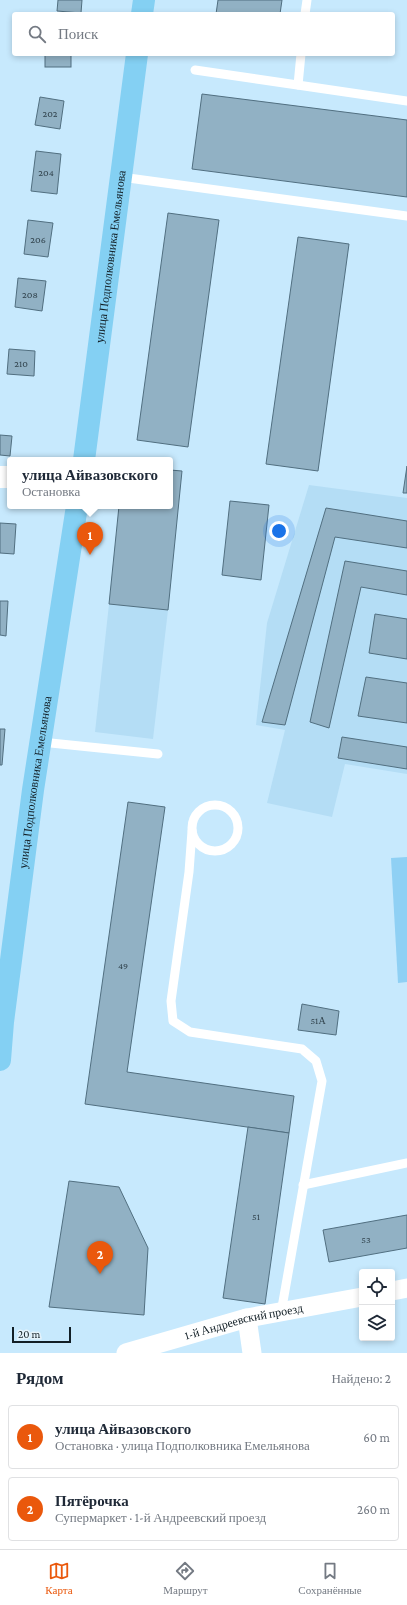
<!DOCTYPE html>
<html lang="ru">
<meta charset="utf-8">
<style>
body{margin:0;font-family:"Crimson Pro",serif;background:#f6f6f7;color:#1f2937}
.controls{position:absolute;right:12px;bottom:12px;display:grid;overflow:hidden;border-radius:4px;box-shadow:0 2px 6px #0003}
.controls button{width:36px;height:36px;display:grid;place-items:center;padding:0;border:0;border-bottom:1px solid #e0e1e3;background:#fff;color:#1f2937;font:20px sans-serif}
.scale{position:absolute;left:12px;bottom:10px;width:59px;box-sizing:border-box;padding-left:4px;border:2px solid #121f26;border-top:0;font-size:11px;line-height:14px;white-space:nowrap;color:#121f26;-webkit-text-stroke:3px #e5f3fb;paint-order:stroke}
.you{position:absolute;left:279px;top:531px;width:14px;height:14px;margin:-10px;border:3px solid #fff;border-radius:50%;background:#1a73e8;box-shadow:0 0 0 6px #1a73e833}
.badge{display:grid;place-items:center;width:26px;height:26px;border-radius:50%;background:#ea580c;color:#fff;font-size:13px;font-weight:700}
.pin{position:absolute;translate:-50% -33px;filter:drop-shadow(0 1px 2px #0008)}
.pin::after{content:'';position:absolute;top:21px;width:14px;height:12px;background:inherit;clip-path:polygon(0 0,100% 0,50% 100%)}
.popup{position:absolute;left:7px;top:457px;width:166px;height:52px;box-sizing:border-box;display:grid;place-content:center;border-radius:4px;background:#fff;filter:drop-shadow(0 1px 3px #0005);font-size:13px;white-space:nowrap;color:#747a83}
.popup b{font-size:15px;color:#1f2937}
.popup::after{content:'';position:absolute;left:50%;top:100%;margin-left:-8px;border:8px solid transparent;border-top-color:#fff}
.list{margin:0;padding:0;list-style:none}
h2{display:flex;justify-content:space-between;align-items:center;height:52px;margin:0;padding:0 16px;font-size:17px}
h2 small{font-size:13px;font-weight:400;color:#747a83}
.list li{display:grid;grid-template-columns:26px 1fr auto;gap:12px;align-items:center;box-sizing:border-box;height:64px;margin:0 8px 8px;padding:0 8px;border:1px solid #e0e1e3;border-radius:4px}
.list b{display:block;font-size:15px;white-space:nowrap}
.list p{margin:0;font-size:13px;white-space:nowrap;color:#747a83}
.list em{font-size:13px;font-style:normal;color:#747a83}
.icon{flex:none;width:22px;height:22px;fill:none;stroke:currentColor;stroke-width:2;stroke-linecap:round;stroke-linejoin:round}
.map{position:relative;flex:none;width:407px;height:1353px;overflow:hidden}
.search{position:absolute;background:#fff;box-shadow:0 2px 6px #0003;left:12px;right:12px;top:12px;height:44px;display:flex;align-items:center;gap:10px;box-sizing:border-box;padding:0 14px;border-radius:4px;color:#747a83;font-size:15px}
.sheet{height:196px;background:#fff}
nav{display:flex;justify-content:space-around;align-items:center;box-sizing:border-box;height:56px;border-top:1px solid #e0e1e3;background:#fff;font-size:11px;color:#747a83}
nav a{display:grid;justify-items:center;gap:2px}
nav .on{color:#ea580c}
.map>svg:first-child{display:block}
</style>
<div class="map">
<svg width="407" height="1353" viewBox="0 0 407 1353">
<rect width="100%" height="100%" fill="#c7e9fd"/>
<!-- built -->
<g fill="#b4ddf5">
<polygon points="309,485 407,498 407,774 345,764 332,817 267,803 285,730 256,725 267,623"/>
<polygon points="109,604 168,610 153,739 95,732"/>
</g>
<!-- green -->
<polygon fill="#8fd0f4" points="407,857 407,982 398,983 391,858"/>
<!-- building -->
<g fill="#91b1c4" stroke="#516f80">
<polygon points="58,0 82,0 81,13 57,11"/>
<polygon points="218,0 282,0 280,14 216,14"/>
<rect x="45" y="54" width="26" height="13"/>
<polygon points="202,94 407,120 407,197 192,169"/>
<polygon points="40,97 64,101 60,129 35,125"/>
<polygon points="36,151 61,154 57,194 31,191"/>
<polygon points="168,213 219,220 188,447 137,440"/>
<polygon points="28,220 53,223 48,257 24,254"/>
<polygon points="298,237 349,244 318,471 266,464"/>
<polygon points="18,278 46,281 42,311 15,307"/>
<polygon points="9,349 35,351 34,376 7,374"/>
<polygon points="0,435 12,436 10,456 0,455"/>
<polygon points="407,466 407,493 403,493"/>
<polygon points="170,470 182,471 168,610 109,604 119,506 170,506"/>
<polygon points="230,501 269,505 261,580 222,575"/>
<polygon points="326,508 407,521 407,548 335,537 285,725 262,722"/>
<polygon points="0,523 16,524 14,554 0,553"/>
<polygon points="345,561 407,571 407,595 361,587 329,728 310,722"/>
<polygon points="0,601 8,601 6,636 0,635"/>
<polygon points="375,614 407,619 407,659 369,653"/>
<polygon points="366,677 407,683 407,723 358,716"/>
<polygon points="0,729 5,729 2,765 0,765"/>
<polygon points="342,737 407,747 407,769 338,758"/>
<polygon points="128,802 165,807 127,1072 294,1096 289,1133 85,1104"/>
<polygon points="302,1004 339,1011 336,1035 298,1030"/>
<polygon points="248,1127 289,1133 265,1304 223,1298"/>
<polygon points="69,1181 119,1187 148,1248 144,1315 49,1307"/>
<polygon points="407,1215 407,1248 329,1262 323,1230"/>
</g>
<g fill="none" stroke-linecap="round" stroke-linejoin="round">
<!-- service -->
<g stroke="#fff" stroke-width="9">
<polyline points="305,14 307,0"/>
<polyline points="195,70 407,101"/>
<polyline points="298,85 301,54"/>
<polyline points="121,177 407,216"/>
<polyline points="41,742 158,754"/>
<circle cx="215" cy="828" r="23"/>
<polyline points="192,831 189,872 171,1001 173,1021 190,1032 302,1049 316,1061 322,1081 281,1313"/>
<polyline points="303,1185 407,1163"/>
</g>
<!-- minor -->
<g stroke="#fff" stroke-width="19">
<polyline points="392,1291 407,1288"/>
<polyline points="247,1318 252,1353"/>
<path id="s1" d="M126,1353L247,1318L362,1297"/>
</g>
<!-- tertiary -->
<polyline stroke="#fff" stroke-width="22" points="0,477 10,477"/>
<!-- primary -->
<g stroke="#84d0f3" stroke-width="22">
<polyline points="142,14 144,0"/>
<path id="s2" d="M84,460L137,54"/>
<path id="s3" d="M0,1060L3,1022L33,790L77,506"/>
</g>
</g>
<g text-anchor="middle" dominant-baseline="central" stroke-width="4" stroke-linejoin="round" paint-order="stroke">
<!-- number labels -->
<g font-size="10" fill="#32444e">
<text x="50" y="113">202</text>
<text x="46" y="172">204</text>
<text x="38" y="239">206</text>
<text x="30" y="294">208</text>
<text x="21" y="363">210</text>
<text x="123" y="965">49</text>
<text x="318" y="1020">51А</text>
<text x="256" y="1216">51</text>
<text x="366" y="1239">53</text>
</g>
<!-- street labels -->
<g font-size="12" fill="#121f26" stroke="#e5f3fb">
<text stroke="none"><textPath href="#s2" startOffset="205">улица Подполковника Емельянова</textPath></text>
<text stroke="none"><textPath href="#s3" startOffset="280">улица Подполковника Емельянова</textPath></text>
<text stroke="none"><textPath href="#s1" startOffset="122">1-й Андреевский проезд</textPath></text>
</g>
</g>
</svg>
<div class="controls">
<button><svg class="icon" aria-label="locate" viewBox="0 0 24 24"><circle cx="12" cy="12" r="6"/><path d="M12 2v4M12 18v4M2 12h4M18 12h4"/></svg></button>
<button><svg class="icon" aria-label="layers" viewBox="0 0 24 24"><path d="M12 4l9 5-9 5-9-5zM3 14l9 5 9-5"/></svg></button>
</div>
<div class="scale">20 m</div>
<div class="you"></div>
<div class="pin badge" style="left:90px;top:555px">1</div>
<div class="popup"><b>улица Айвазовского</b>Остановка</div>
<div class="pin badge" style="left:100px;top:1274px">2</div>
<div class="search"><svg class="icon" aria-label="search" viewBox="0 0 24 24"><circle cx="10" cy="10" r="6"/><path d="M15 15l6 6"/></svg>Поиск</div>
</div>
<section class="sheet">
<h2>Рядом<small>Найдено: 2</small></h2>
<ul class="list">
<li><span class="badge">1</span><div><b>улица Айвазовского</b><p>Остановка · улица Подполковника Емельянова</p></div><em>60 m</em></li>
<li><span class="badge">2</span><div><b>Пятёрочка</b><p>Супермаркет · 1-й Андреевский проезд</p></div><em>260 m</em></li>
</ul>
</section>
<nav>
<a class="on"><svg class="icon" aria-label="map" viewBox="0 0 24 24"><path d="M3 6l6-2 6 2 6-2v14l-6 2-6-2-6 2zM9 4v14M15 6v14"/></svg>Карта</a>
<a><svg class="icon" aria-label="directions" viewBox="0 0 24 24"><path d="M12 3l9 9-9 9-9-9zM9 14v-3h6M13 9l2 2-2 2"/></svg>Маршрут</a>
<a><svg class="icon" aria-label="saved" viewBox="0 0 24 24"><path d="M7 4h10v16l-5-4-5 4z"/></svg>Сохранённые</a>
</nav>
